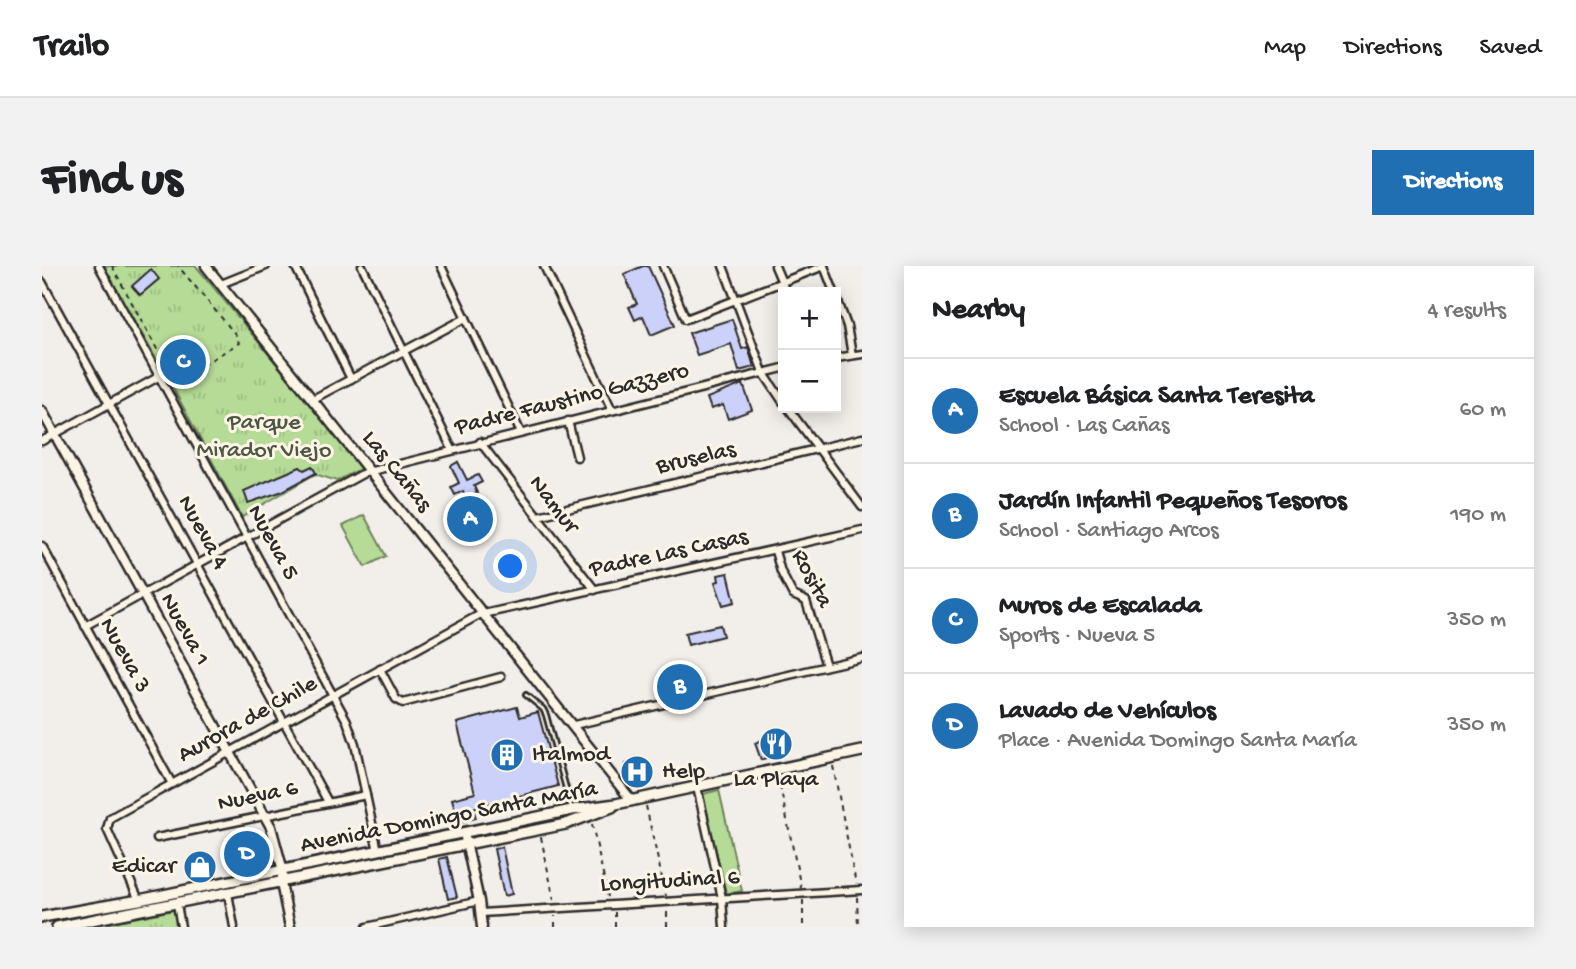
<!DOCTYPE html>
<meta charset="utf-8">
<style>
body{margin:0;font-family:"Gochi Hand",sans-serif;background:#f2f2f2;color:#202124}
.controls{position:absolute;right:21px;top:21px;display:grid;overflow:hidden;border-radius:0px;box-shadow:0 4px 18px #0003}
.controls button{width:63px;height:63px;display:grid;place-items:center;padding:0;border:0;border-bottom:2px solid #e0e0e0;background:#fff;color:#202124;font:35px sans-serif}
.you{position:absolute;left:469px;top:301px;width:24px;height:24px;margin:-18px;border:5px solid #fff;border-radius:50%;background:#1a73e8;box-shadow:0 0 0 10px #1a73e833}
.badge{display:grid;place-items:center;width:46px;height:46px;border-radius:50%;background:#1f6fb2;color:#fff;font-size:23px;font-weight:700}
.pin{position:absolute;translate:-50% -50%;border:4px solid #fff;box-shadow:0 2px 7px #0006}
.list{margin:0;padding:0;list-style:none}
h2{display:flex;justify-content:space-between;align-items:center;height:91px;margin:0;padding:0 28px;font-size:30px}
h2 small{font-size:23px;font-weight:400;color:#757577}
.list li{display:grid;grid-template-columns:46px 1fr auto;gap:21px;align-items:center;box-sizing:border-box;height:105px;padding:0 28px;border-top:2px solid #e0e0e0}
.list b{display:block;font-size:26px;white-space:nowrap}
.list p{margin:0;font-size:23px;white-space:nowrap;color:#757577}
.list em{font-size:23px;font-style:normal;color:#757577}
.map{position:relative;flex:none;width:820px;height:661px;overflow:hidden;border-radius:0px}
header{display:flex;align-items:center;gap:42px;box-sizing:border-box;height:98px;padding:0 35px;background:#fff;border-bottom:2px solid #e0e0e0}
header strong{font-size:33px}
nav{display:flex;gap:38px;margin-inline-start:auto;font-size:24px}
.intro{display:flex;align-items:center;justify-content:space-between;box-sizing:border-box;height:168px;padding:0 42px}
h1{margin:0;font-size:49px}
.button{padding:18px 32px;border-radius:0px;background:#1f6fb2;color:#fff;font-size:24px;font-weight:700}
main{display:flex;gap:42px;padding:0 42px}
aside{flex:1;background:#fff;border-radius:0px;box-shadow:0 4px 18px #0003}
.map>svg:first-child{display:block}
</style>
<header>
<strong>Trailo</strong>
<nav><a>Map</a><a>Directions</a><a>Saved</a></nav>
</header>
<div class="intro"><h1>Find us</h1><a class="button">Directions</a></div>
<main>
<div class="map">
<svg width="820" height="661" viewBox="0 0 820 661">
<defs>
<pattern id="park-tufts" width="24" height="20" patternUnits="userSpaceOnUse" patternTransform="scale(1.75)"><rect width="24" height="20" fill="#b5db96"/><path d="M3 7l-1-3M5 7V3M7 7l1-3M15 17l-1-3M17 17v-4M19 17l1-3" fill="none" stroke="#9cbc81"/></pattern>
</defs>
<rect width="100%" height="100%" fill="#f2eee9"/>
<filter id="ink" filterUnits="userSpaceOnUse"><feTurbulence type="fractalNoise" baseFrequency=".0143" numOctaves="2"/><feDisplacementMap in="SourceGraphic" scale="14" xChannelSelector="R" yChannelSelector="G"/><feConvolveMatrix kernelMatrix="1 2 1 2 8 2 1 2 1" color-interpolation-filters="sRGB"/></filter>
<g filter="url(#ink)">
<!-- grass -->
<g fill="#b5db96" stroke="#708360" stroke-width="2">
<polygon points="322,249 344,290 323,301 301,260"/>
<polygon points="677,524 700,625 684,628 661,528"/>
</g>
<!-- park -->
<g fill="url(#park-tufts)" stroke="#708360" stroke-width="2">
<polygon points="61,0 154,0 320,202 295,215 273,208 200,251 131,122"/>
<polygon points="132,644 136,661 74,661 66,657"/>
</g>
<!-- building -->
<g fill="#ccd1f9" stroke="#2b2b2b" stroke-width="2">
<polygon points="601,0 606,0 633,59 609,69 601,50 593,54 587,41 595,38 582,8"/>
<polygon points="109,3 117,13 98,29 90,20"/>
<polygon points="690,53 700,83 706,81 712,101 697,105 689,78 655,89 647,67"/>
<polygon points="701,118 710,144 686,153 681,139 669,143 665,132"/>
<polygon points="416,196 425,214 436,209 440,216 432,220 435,227 433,228 434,232 429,234 427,231 424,232 421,225 413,229 409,221 417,217 409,200"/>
<polygon points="270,200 274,207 241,225 206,237 202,225 258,201 262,204"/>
<polygon points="686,307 693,336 681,339 673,316 677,315 676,309"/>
<polygon points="678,359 681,370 646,379 643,367"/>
<polygon points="475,441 478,451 496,446 516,520 431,542 434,552 417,556 410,533 433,527 415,457"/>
<polygon points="735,467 742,484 719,494 713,477"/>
<polygon points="601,493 607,513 589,518 584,498"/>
<polygon points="460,581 470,628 462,630 452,583"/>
<polygon points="405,591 415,631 406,633 397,593"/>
</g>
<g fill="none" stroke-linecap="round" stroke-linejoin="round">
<defs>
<polyline id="service" points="484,429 501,443 504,449 529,541"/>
<g id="minor">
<polyline points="57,0 305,455 313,478 336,585"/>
<polyline points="253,0 309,113"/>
<polyline points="320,0 410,183"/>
<polyline points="399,0 479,167"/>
<polyline points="502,0 570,144"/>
<polyline points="621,0 644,53 782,0"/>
<polyline points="681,0 721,106 741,136"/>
<polyline points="733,0 744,26"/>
<polyline points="782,0 792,26"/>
<polyline points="0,16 286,536"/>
<polyline points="179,18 224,0"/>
<polyline points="794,30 805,60 810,89"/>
<polyline points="794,92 820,88"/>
<polyline points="271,133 424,52"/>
<polyline points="746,142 820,241"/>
<polyline points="526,155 535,191"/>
<polyline points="0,175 118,110"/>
<polyline points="438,176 553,324"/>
<polyline points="496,250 820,172"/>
<polyline points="0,280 130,518"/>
<polyline points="733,285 739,306 751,329 764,335 784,400"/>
<polyline points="43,360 322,207 741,102"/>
<polyline points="338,403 354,433 361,437 459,411"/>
<polyline points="532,459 820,392"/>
<polyline points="655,521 680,632 682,661"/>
<polyline points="115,572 324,529"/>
<polyline points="186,627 192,661"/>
<polyline points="97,634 65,563 68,552 437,349 820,264"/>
<polyline points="135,638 139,661"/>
<polyline points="439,647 820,624"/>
<polyline points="325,661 437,635"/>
</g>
<g id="tertiary">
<polyline points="164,0 590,535"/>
<polyline points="0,145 229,561 241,605 239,617 248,661"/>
<polyline points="422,567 437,635 440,661"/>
</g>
<g id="secondary">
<polyline points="0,651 97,634 530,544 574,538 820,485"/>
<polyline points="15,661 524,558 570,541"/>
</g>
</defs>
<!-- service casing -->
<use href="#service" stroke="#2b2b2b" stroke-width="8"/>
<!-- minor casing -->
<use href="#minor" stroke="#2b2b2b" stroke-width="11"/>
<!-- tertiary casing -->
<use href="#tertiary" stroke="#2b2b2b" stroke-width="13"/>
<!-- secondary casing -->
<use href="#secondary" stroke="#2b2b2b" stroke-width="14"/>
<!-- path -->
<g stroke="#2b2b2b" stroke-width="2" stroke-dasharray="5 5" stroke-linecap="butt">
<polyline points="70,0 129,109 139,112 197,77 194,69 136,0"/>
<polyline points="791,500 814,618"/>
<polyline points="736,510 759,622"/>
<polyline points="604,540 624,630"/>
<polyline points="550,558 566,631"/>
<polyline points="499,571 512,634"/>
<polyline points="815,631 816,661"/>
<polyline points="761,634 761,661"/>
<polyline points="513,661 513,650"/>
<polyline points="573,661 573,645"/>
<polyline points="625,661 625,643"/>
</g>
<!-- service -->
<use href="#service" stroke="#fcf5e5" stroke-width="2.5"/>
<!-- minor -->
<use href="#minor" stroke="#fcf5e5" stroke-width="6"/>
<!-- tertiary -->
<use href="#tertiary" stroke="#fcf5e5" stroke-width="8"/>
<!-- secondary -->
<use href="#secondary" stroke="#fcf5e5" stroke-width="9"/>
</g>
</g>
<!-- icons -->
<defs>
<symbol id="restaurant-disc" viewBox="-11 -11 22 22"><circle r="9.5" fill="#1f6fb2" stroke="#fcf5e5"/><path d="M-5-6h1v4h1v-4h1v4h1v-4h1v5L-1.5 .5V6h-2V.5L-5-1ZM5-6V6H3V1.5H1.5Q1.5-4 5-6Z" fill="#fff"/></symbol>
<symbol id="building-disc" viewBox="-11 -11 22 22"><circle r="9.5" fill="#1f6fb2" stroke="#fcf5e5"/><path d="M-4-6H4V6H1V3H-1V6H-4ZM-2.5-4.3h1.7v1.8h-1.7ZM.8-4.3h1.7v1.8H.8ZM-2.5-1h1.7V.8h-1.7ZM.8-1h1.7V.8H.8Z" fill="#fff"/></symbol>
<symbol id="hospital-disc" viewBox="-11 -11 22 22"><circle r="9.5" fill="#1f6fb2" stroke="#fcf5e5"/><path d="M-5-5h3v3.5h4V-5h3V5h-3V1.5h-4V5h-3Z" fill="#fff"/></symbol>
<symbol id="shop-disc" viewBox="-11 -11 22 22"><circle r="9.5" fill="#1f6fb2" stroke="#fcf5e5"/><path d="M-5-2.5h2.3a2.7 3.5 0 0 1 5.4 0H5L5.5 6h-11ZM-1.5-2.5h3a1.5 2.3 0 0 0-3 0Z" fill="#fff"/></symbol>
</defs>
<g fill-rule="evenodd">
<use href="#restaurant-disc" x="715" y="459" width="38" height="38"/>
<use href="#building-disc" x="446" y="470" width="38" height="38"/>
<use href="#hospital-disc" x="576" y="487" width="38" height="38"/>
<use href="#shop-disc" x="139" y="582" width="38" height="38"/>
</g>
<g text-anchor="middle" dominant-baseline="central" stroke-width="6" stroke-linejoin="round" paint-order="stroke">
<!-- street labels -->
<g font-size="24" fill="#2b2b2b" stroke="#fcf5e5">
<text transform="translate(530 134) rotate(-14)">Padre Faustino Gazzero</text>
<text transform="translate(654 193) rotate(-13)">Bruselas</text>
<text transform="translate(354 206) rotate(51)">Las Cañas</text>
<text transform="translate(511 239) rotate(52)">Namur</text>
<text transform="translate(160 267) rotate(61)">Nueva 4</text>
<text transform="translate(230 277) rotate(61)">Nueva 5</text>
<text transform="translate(627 288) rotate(-12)">Padre Las Casas</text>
<text transform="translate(769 313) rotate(62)">Rosita</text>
<text transform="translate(142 364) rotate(61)">Nueva 1</text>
<text transform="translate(82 390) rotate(61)">Nueva 3</text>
<text transform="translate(206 454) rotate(-29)">Aurora de Chile</text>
<text transform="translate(216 531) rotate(-12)">Nueva 6</text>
<text transform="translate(407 552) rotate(-11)">Avenida Domingo Santa María</text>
<text transform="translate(628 616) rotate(-3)">Longitudinal 6</text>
</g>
<!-- park labels -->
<g font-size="24" fill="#4e5746" stroke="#fcf5e5">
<text x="222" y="157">Parque<tspan x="222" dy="28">Mirador Viejo</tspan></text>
</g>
<!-- poi labels -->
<g font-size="24" fill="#2b2b2b" stroke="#fcf5e5" text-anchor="start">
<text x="490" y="489">Italmod</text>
<text x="620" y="506">Help</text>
<text x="734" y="514" text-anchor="middle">La Playa</text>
<text x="134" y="601" text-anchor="end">Edicar</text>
</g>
</g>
</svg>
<div class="controls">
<button>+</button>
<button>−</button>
</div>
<div class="you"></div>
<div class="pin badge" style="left:428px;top:253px">A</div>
<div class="pin badge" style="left:638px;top:421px">B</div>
<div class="pin badge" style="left:141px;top:96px">C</div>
<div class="pin badge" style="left:205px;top:588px">D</div>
</div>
<aside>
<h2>Nearby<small>4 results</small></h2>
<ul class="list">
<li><span class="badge">A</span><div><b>Escuela Básica Santa Teresita</b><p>School · Las Cañas</p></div><em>60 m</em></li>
<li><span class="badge">B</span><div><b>Jardín Infantil Pequeños Tesoros</b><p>School · Santiago Arcos</p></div><em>190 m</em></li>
<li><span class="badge">C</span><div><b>Muros de Escalada</b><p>Sports · Nueva 5</p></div><em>350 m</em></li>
<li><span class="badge">D</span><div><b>Lavado de Vehículos</b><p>Place · Avenida Domingo Santa María</p></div><em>350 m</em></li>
</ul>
</aside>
</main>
